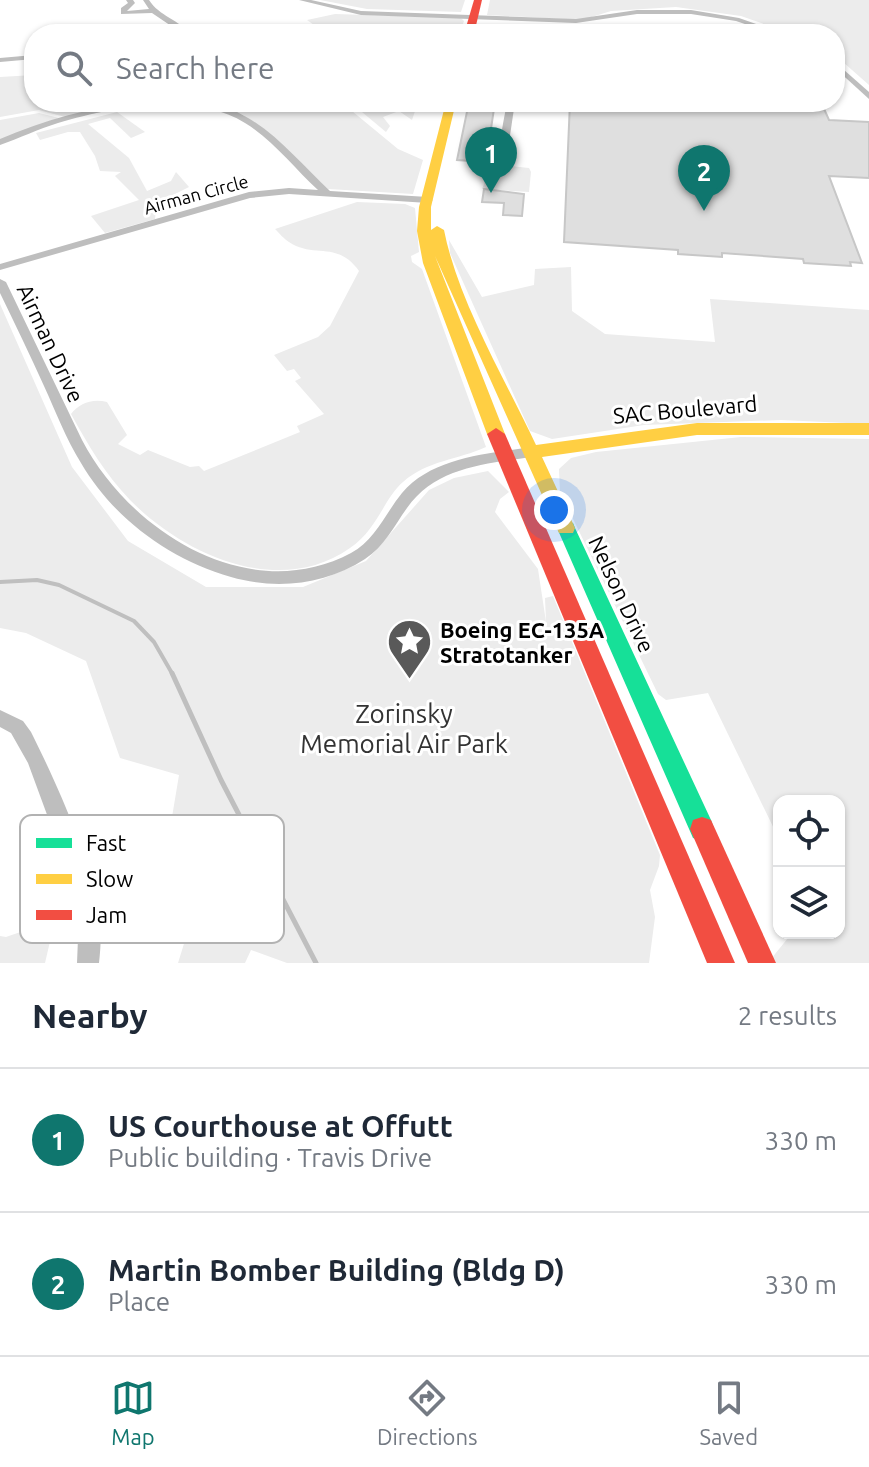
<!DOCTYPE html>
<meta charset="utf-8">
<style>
body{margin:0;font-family:Ubuntu,sans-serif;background:#f2f2f3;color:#1f2937}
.controls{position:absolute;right:24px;bottom:24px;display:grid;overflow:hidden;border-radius:16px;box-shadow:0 2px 6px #0004}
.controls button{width:72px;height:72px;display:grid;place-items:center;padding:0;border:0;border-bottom:2px solid #e0e1e3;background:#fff;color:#1f2937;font:40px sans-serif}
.you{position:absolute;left:554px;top:510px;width:28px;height:28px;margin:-20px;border:6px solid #fff;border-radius:50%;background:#1a73e8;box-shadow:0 0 0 12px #1a73e833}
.badge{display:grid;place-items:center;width:52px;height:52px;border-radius:50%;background:#0f766e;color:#fff;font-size:26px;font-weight:700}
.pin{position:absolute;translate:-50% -66px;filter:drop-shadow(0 2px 4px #0008)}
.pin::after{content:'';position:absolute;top:42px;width:28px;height:24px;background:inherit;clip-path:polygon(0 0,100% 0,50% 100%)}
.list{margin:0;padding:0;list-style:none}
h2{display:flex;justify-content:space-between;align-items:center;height:104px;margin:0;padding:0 32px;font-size:34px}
h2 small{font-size:26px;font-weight:400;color:#747a83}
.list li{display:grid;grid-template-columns:52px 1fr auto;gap:24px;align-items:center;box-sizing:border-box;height:144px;padding:0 32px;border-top:2px solid #e0e1e3}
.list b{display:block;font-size:30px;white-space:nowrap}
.list p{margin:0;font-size:26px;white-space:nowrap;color:#747a83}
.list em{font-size:26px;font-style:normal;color:#747a83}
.icon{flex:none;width:44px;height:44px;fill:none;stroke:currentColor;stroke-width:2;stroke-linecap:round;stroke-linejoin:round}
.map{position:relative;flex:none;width:869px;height:963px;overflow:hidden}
.search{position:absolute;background:#fff;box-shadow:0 2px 6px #0004;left:24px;right:24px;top:24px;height:88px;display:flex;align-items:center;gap:20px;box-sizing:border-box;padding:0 28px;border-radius:32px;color:#747a83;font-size:30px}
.sheet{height:392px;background:#fff}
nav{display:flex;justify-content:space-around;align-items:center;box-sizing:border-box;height:112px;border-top:2px solid #e0e1e3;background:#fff;font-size:22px;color:#747a83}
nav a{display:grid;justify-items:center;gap:4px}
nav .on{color:#0f766e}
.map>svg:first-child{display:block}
</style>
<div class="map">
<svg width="869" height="963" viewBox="0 0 869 963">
<rect width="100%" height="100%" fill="#fff"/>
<!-- green -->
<g fill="#ececec">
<polygon points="320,0 465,0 461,12 367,9"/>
<polygon points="490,0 869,0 869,85 835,55 835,34 792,34 741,16 676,7 611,11 582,20 487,15"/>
<polygon points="335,14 461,18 464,21 459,34 440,34 441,27 390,25 386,34 344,34 330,25 317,27 307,20"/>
<polygon points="34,75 34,102 155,102 69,118 39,110 0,117 0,77"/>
<polygon points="184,102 341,102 398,149 423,160 413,194 328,189 243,115"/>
<polygon points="350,102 418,102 412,120 399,111 383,117 390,126 386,132"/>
<polygon points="117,112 145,132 131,138 110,118 88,124 129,158 147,191 171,181 176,172 189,187 157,203 155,219 105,233 91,216 139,200 115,176 121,172 100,171 95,156 80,132 68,132 40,140 36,133"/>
<polygon points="39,113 59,118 0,141 0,120"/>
<polygon points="502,165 529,168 531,172 529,192 482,189 488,174"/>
<path d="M357,202L405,204L415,208L419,252L411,256L412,262L422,269L486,447C458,460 428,460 403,482C384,498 378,529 350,548C279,598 184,555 130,500C105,474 88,445 71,414C79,403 93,398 107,402L127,435L118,444L140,455L148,450L190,467L199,466L204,471L300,432L297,426L324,414L295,381L301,378L294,369L287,371L274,355L318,337L330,326L359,271C337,240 314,259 289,242C284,239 279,233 275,229Z"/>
<polygon points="449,240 482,297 534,285 535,269 571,267 572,311 605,334 715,342 710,299 869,310 869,424 781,420 644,425 552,439 530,431 450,253"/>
<polygon points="0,304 72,467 128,541 206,587 303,587 366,561 429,490 454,478 488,471 509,492 500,499 495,512 538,569 546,622 545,598 553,596 660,855 659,866 650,890 655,917 649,963 287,963 251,950 245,963 178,963 187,934 169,835 179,775 120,758 86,661 26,633 0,628"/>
<polygon points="741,437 869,439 869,963 772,963 771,959 792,933 839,933 839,801 779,801 779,839 708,693 666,700 658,694 560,492 559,469 571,458 596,452"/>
<polygon points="55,920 45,963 0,963 0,936 6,937"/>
</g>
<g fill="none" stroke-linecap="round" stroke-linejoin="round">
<!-- stream-far1 -->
<polyline stroke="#bfbfbf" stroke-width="4" points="0,582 37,580 59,585 134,621 154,642 173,675"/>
<!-- stream -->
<polyline stroke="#bfbfbf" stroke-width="5" points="172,673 221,780 316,963"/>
</g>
<!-- building -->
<g fill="#dfdfdf" stroke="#c7c7c7" stroke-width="2">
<polygon points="469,102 495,102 486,162 457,160"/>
<polygon points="570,102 821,102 829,120 869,122 869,178 829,176 862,263 850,262 851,266 804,263 803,259 722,253 722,257 678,254 678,250 564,242"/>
<polygon points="484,189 524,194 522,216 503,215 504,203 482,202"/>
</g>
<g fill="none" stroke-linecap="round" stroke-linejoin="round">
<!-- street -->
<g fill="#bebebe" fill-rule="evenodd">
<path d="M126,0H133L135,3L127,11L149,9L143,0H149C159,16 179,20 191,34H183L152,13L121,14V8L128,3Z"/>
<polygon points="299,0 311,0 361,11 576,19 637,10 691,10 739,18 785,34 774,34 736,21 691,14 637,14 576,23 361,15"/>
<polygon points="34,55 34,59 0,62 0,58"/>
<polygon points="835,62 869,92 869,99 835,68"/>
<path d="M139,102C159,102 180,100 201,102C258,108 291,155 330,191L428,197L433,200L428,203L289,194L250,198L0,270V264L249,192L289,188L318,190C294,168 273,140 245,123C195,91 112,107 58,123C38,129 20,138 0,145V139C44,120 91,107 139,102Z"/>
<polygon points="507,102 515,102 506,162 501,165 496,162"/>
<path d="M0,279L6,282L82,440C130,532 249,607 351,553C375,540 385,514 402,493C433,457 487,454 531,447L538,452L531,457C485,464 436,467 407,508C394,526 384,547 365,559C325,585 276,590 231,577C169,559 114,519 81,463C66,439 56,412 44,386C30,355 15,324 0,293Z"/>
<path d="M0,710L23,721L31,732C57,784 87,851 98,907C102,925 101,945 99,963H77L79,914L67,869L28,763L11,733L0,727Z"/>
</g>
<!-- fast -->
<polygon fill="#16e098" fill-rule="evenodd" points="566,521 573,523 575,528 711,820 714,829 711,838 702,841 693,838 557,528 559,523"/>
<!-- slow -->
<path fill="#ffcf43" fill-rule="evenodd" d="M446,102H456L431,207V230L437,226L444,230C458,301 505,379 536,445L697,423H869V435H697L542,457L575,528L573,533H559L435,256L505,434L496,440L487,434L423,263L417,231L419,207Z"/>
<!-- jam -->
<g fill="#f24e42" fill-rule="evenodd">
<polygon points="474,0 482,0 474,34 464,34"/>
<polygon points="496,428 505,434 735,963 707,963 487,434"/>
<polygon points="702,817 711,820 776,963 748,963 690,829 693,820"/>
</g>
</g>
<!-- icons -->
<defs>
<symbol id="sight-pin" viewBox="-11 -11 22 30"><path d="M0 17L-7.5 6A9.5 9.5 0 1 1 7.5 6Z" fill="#595959" stroke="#fff"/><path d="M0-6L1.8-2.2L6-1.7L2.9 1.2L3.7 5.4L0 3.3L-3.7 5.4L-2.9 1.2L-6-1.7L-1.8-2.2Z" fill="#fff"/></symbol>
</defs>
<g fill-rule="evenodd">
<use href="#sight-pin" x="384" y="616" width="51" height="69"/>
</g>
<g text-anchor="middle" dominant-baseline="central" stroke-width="6" stroke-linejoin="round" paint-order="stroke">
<!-- far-street labels -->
<g font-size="18" fill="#000" stroke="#fff">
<text transform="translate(196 194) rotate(-15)">Airman Circle</text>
</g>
<!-- street labels -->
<g font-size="22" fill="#000" stroke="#fff">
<text transform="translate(51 343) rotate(65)">Airman Drive</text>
<text transform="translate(685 409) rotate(-5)">SAC Boulevard</text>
<text transform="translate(622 594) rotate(65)">Nelson Drive</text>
</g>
<!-- poi labels -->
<g font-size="22" font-weight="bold" fill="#000" stroke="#fff" text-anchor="start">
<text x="440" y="629">Boeing EC-135A<tspan x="440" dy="25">Stratotanker</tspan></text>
</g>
<!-- near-park labels -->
<g font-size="26" fill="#333" stroke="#fff">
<text x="404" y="713">Zorinsky<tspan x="404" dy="30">Memorial Air Park</tspan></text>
</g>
</g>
<!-- legend -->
<rect x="20" y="815" width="264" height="128" rx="12" fill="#fff" stroke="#b2b2b2" stroke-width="2"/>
<rect x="36" y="838" width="36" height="10" fill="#16e098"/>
<rect x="36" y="874" width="36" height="10" fill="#ffcf43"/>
<rect x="36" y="910" width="36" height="10" fill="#f24e42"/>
<g font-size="22" fill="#000">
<text x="86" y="851">Fast</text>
<text x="86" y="887">Slow</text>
<text x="86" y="923">Jam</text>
</g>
</svg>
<div class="controls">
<button><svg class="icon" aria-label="locate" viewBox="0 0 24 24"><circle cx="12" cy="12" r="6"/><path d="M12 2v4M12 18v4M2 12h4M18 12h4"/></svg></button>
<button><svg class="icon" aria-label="layers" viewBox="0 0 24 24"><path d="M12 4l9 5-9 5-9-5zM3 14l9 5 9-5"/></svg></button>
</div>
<div class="you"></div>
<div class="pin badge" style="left:491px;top:193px">1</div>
<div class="pin badge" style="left:704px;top:211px">2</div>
<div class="search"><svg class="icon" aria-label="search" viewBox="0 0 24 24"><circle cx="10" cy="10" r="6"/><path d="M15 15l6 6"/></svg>Search here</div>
</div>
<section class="sheet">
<h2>Nearby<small>2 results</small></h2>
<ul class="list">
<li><span class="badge">1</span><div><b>US Courthouse at Offutt</b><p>Public building · Travis Drive</p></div><em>330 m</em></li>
<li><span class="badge">2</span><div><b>Martin Bomber Building (Bldg D)</b><p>Place</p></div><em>330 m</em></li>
</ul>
</section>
<nav>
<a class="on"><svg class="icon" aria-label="map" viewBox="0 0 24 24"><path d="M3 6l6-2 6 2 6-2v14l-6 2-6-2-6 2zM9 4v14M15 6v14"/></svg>Map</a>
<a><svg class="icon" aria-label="directions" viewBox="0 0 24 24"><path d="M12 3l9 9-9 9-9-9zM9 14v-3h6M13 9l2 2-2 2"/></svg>Directions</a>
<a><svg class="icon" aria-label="saved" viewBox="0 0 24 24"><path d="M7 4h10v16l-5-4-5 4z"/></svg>Saved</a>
</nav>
